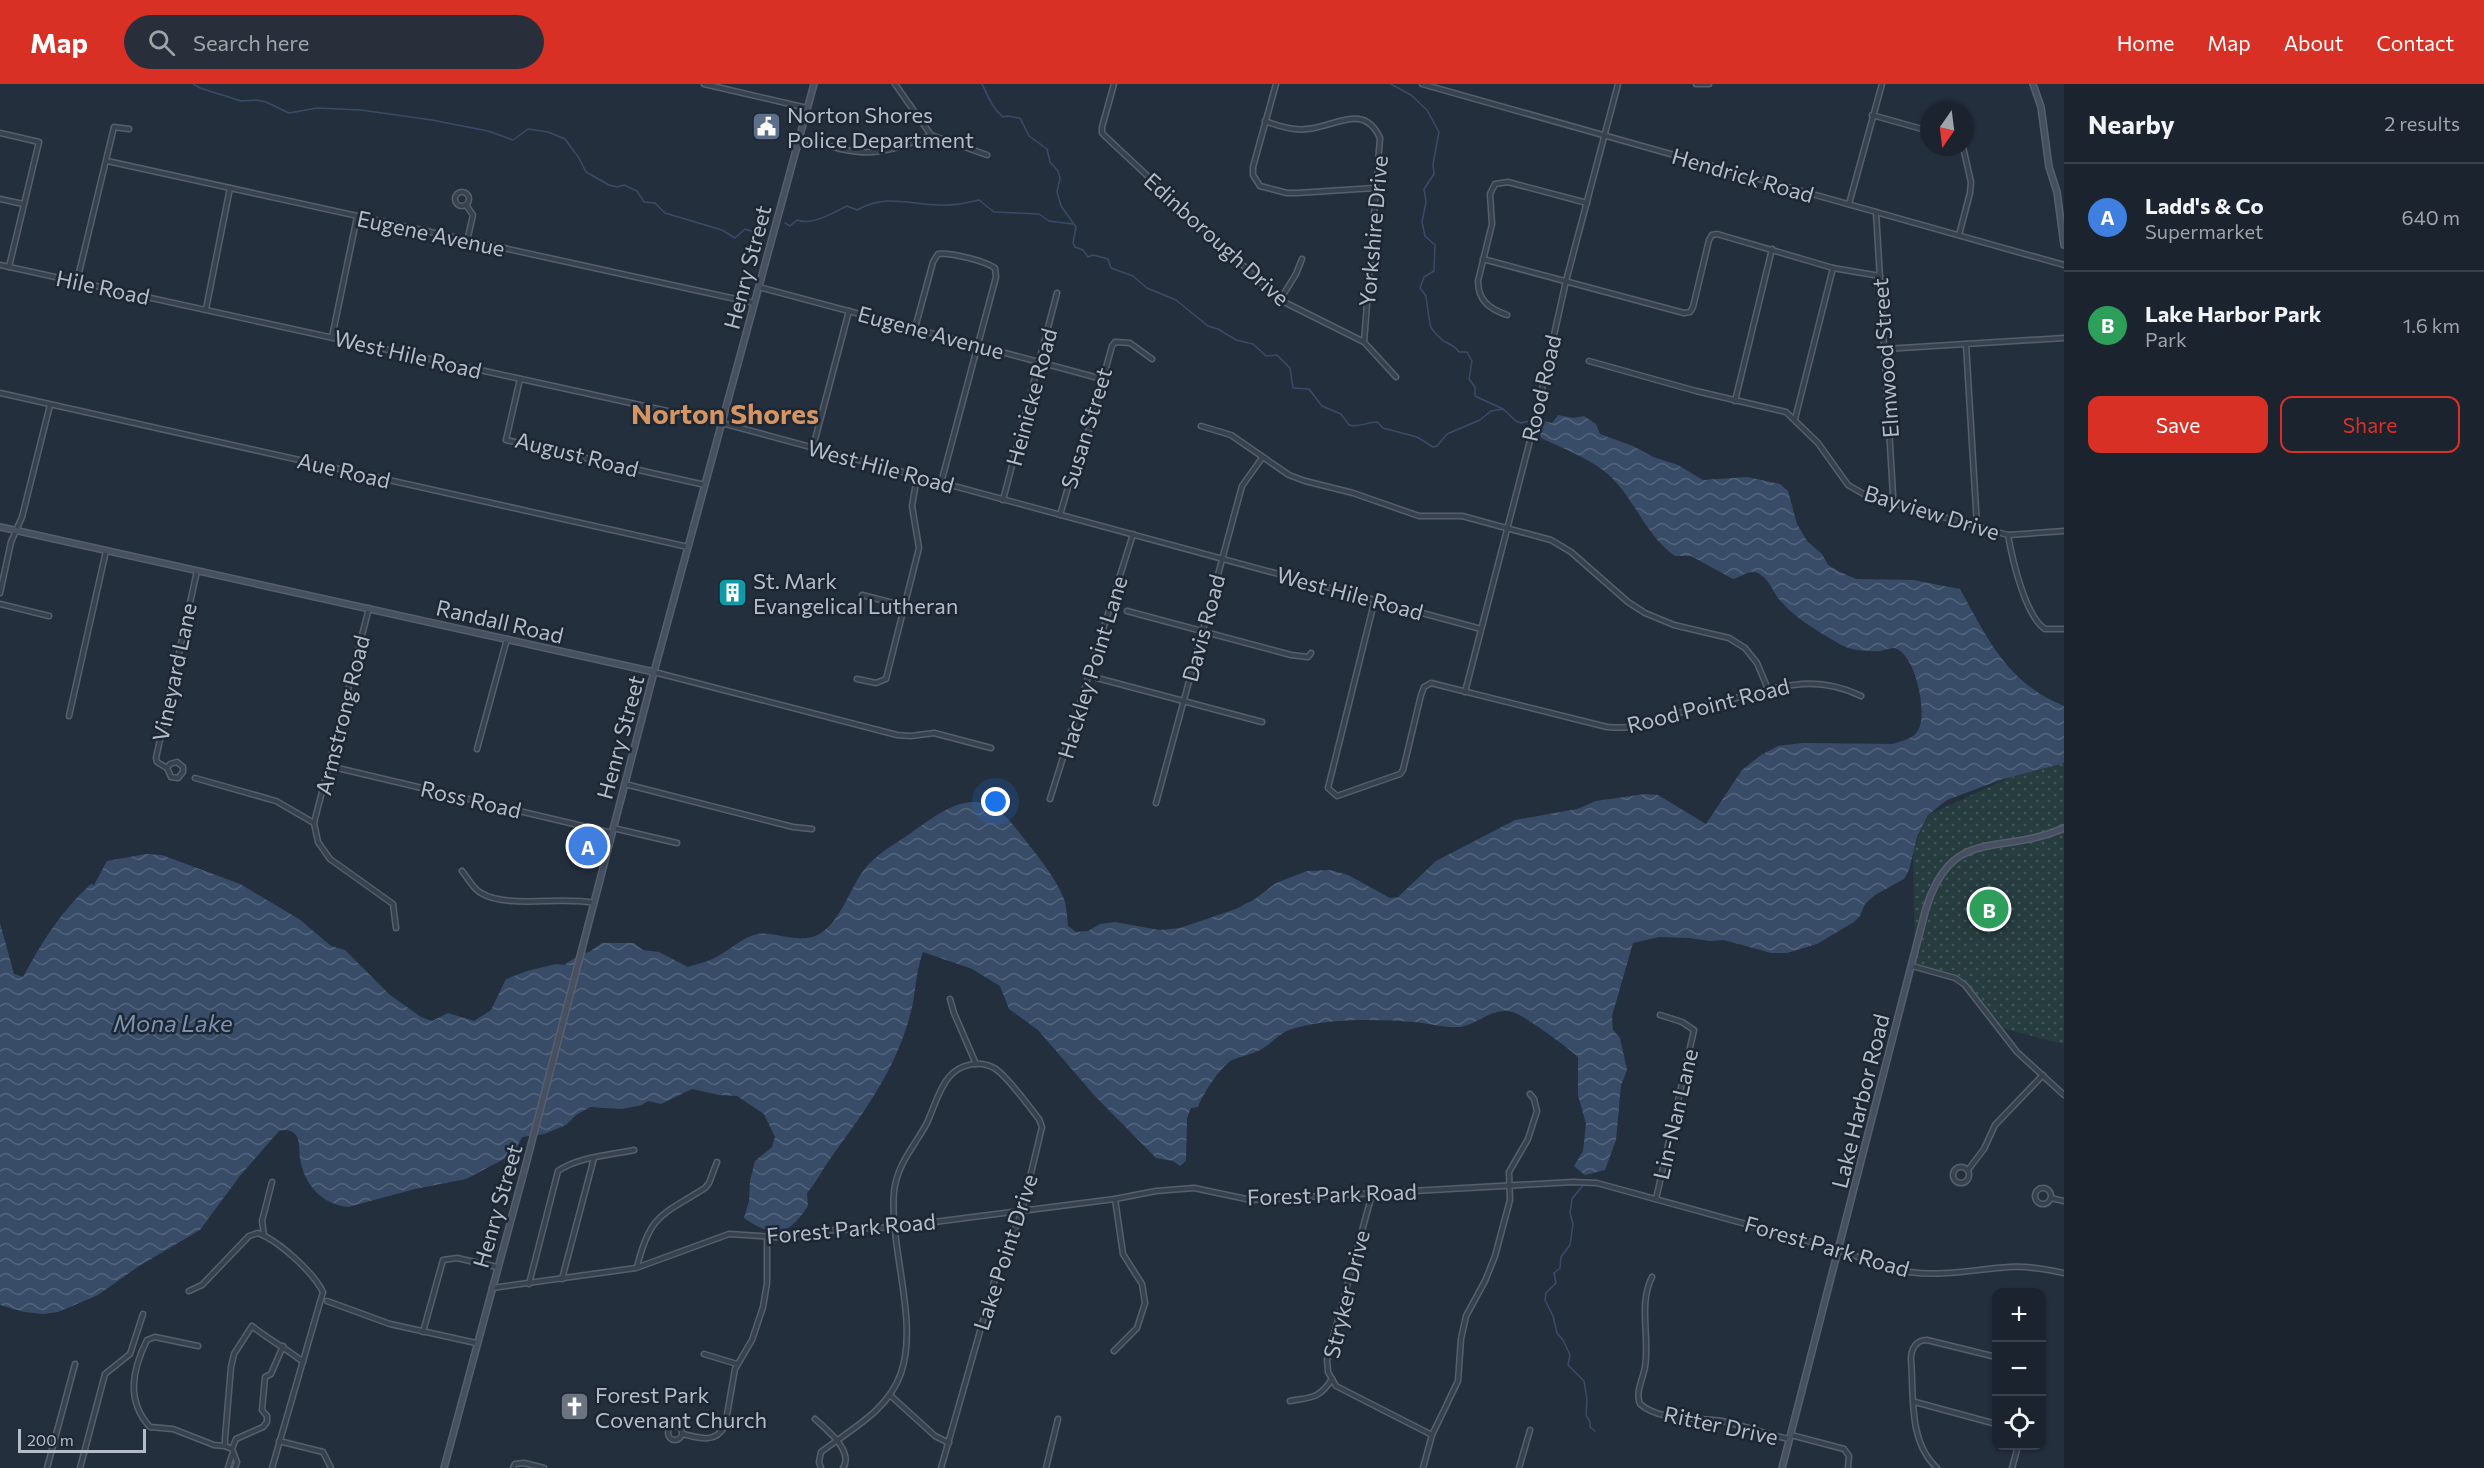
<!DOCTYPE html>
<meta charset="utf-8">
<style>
body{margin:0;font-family:Commissioner,sans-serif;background:#282f3a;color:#f1f3f6}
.controls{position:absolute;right:18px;bottom:18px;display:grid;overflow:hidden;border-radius:12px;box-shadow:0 2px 4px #0004}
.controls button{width:54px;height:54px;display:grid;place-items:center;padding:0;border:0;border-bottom:2px solid #39404a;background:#1b232e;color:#f1f3f6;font:30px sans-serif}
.compass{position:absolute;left:1920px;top:18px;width:54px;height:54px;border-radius:50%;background:#1b232e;box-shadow:0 2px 4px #0004;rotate:194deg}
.scale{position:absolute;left:18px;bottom:15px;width:128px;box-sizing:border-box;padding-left:6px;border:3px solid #b4bcc9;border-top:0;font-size:16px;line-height:21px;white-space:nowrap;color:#b4bcc9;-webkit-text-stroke:4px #1d2633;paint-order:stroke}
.you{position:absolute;left:996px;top:718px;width:21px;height:21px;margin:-15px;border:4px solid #fff;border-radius:50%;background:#1a73e8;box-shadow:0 0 0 9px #1a73e833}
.badge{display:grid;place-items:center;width:39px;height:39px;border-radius:50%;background:#d93025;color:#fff;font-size:20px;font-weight:700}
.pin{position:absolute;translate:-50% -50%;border:3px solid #fff;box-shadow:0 2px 6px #0006}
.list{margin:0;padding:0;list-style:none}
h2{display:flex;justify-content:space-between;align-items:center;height:78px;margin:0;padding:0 24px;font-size:26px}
h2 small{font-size:20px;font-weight:400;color:#a0a4aa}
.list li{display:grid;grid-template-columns:39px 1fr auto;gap:18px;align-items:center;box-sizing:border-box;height:108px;padding:0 24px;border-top:2px solid #39404a}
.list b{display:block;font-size:22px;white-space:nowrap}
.list p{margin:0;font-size:20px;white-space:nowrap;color:#a0a4aa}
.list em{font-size:20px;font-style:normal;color:#a0a4aa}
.actions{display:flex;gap:12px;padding:18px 24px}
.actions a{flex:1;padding:14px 0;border:2px solid #d93025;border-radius:12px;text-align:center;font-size:21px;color:#d93025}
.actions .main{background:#d93025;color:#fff}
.icon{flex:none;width:33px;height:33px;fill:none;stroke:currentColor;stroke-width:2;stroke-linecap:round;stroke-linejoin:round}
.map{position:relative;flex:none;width:2064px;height:1384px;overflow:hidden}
header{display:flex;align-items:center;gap:36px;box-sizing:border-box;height:84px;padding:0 30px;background:#d93025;color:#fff}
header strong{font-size:28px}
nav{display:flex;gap:33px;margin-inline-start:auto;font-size:21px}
.search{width:420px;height:54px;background:#282f3a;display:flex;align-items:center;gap:15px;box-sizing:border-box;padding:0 21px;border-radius:33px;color:#a0a4aa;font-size:22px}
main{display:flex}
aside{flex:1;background:#1b232e}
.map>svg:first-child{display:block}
</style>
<header>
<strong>Map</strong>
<div class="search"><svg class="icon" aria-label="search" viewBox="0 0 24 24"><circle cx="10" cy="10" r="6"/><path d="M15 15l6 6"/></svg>Search here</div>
<nav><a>Home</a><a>Map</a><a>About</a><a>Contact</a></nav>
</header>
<main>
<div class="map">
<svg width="2064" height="1384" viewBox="0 0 2064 1384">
<defs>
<pattern id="park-dots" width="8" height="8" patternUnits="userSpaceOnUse" patternTransform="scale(1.5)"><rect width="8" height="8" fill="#263c3f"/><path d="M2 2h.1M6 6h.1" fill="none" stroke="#435659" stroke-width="1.8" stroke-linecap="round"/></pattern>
<pattern id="water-waves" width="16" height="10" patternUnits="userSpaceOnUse" patternTransform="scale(1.5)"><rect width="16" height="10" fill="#394c67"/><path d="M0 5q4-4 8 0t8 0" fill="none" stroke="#53647b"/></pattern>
</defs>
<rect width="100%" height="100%" fill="#242f3e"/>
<!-- park -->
<polygon fill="url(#park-dots)" points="2064,679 2064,960 1997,943 1955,894 1915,883 1913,766 1928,731 2011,693"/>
<!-- water -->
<path fill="url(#water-waves)" d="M1558,331L1573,334L1584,332L1596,340L1600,350L1633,362L1653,373L1678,381L1703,396L1747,393L1780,400L1788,407L1797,440L1807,457L1822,470L1828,481L1840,488L1856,495L1913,496L1960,505C1988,555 2007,599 2064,622V679L2000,696L1947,716L1928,731L1917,753L1909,786L1904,795L1875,811L1865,820L1860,832L1854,838L1817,860L1787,869H1771L1724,856L1710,857L1689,854L1659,853L1633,859L1612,932L1613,946L1620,954L1627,986L1621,1001L1616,1056L1605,1086L1585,1091L1574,1082L1583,1067L1586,1040L1578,1011V973C1569,964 1526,933 1515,929C1494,921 1478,941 1459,943C1444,944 1428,939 1414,938C1378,935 1326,934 1292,945C1278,949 1271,961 1258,967C1250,971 1241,972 1232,976C1221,982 1202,1011 1198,1023L1191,1024L1187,1034L1186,1077L1180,1082L1173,1077L1156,1074L1094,1011L1038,946L1009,925L1000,902L972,885L923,868C915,889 916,911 910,931C895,988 863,1029 830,1075C822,1086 816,1099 807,1109L808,1122C788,1153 773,1154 744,1134L749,1117L750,1097L755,1077L772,1063L775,1053L764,1030L737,1012L719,1011L692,1005L661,1020L648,1017L642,1021L622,1025L590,1023L576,1031L566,1041L544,1050L522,1053L516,1065L504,1075L466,1095L415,1105L348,1123C321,1120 304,1100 300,1074C299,1067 300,1056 296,1051C292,1046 285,1045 279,1047L239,1093L200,1146L139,1182L98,1211L58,1228L43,1230L24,1228L0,1221V839L14,890L23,893C42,858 61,827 91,800L94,801L107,777L146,770L162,771L240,800L299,835L331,862L345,866L390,911L421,933L432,937L448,929L474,937L491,926L506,895L527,887L556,880L564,881L581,870L589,868L602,859H634L643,866L659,868L688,883C696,880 703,879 710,876C726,870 741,853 758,850C775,847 801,862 821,849C843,834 850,802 867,782C880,768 896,759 911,749C951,720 982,698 1018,747C1034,768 1054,790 1064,815C1067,823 1067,833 1068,842L1076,848L1088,847L1100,840L1115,838L1159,846L1180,844L1236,825L1255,815L1276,799L1307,787L1330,786L1348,791L1390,814L1398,813L1436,777L1515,736L1577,725L1596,717L1645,710L1658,711L1706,740L1742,686L1761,671L1778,662L1803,659L1893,660C1901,657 1912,655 1917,648C1929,633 1916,573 1897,565C1892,562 1886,566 1880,567C1865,568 1848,566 1836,558C1816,546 1793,533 1778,514C1772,505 1766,490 1754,488C1747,487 1741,493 1733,495L1691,472H1675C1647,453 1635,416 1611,393C1592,375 1564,365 1541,354L1539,343L1540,336L1552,339Z"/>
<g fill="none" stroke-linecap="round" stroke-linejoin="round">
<!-- stream -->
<g stroke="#394c67" stroke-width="1.5">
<polyline points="193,0 200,4 241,17 256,16 266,18 289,29 317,24 361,26 432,36 488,47 513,56 528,45 548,48 565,55 579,74 586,88 609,101 617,103 624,101 637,107 644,118 655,119 665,129 722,146 735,154 745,145 754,148 757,145 765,143"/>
<path d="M982,0C988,12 992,24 1003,33L1007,32L1020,34L1029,52L1047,65L1050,78L1058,87L1060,94L1057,108L1061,122L1076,143L1073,159L1075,163L1083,166L1088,173L1093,171L1108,175L1111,184L1133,192L1147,204L1176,216L1208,242L1218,245L1236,256L1253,260L1266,272L1277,271L1290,284L1293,304L1309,305L1322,322L1341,330L1349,341C1358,344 1368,338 1377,338L1383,344L1417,353L1433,363L1437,362L1447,350L1480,336L1491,327L1503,325"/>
<path d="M1391,0L1411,11L1427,26L1439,48L1433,80L1434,90L1424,105L1426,118L1422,138L1425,152L1435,161L1434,187L1424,193L1420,204L1426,212C1426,215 1430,239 1430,241C1431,244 1437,251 1439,253C1445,260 1453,259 1459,268H1467L1472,277L1469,295L1475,303V312L1503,325L1516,337L1521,339L1529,337"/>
<path d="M785,139L790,142L797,136C812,142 833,129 847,122L857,126C889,109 908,121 941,121C954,122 966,119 979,116L994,128L1039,130L1049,137L1073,140"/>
<polyline points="1584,1100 1572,1115 1570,1129 1573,1140 1570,1161 1561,1173 1560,1184 1554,1189 1556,1199 1546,1209 1545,1216 1553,1232 1557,1249 1563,1256 1570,1271 1568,1281 1584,1297 1587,1316 1586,1331 1590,1338 1590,1343 1595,1347"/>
</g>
<defs>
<g id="street">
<polyline points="704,0 807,24"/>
<polyline points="895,0 931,51 987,71"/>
<polyline points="1114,0 1102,43 1102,49 1106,53 1280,216 1364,258 1396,293"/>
<polyline points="1276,0 1253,83 1253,91 1260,102 1287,109 1297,109 1375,104"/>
<polyline points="1422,0 2064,181"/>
<polyline points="1696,0 1709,0"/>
<polyline points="1872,31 1929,47"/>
<path d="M1265,37C1278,42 1293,47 1307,45C1335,43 1364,18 1380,54L1364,258"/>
<polyline points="0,49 39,58 9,183"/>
<path d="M799,54C862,71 870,76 931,51"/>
<polyline points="107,77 754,219"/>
<circle cx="462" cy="115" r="7"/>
<polyline points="0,115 23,120"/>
<polyline points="1849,120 1882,0"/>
<polyline points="466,121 473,131 467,157"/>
<polyline points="1876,128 1893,411 1892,421"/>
<polyline points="1959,151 1970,109 1971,98 1963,63"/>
<polyline points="1483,175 1684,229 1690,228 1693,223 1709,156 1712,151 1717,150 1833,184 1880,192"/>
<polyline points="0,181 722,339 1481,545"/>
<polyline points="77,197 114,43 129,45"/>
<polyline points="759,203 1102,295"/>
<polyline points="1280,216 1296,190 1302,175"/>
<polyline points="206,225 230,104"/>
<path d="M1507,231C1490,225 1478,217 1478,197L1492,140L1490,110L1495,100L1508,98L1587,119"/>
<path d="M915,244L933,178L938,170C950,168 985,177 995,184L996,193L941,399"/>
<polyline points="332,253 357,133"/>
<polyline points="1966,260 1977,442"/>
<polyline points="1885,265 2064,254"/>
<polyline points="1589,277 1696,307 1786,328 1818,359 1848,401 1867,412 2008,451 2064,447"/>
<polyline points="520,295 506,356 705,401"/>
<polyline points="0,309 688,463"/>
<polyline points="1735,317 1772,165"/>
<polyline points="1795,335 1833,184"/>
<polyline points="1201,342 1231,351 1289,391 1305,397 1353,409 1419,432 1462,432 1551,456 1571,468 1628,518 1645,529 1674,541 1729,554 1745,564 1757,579 1768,605"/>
<polyline points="813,363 849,227"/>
<polyline points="1003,416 1057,209"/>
<polyline points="1060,431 1069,400 1080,377 1112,262 1115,258 1130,259 1152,275"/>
<path d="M2008,451C2012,474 2025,532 2045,545H2064"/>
<polyline points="0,509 11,458 22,433 50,321"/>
<polyline points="862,511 905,522"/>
<path d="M1375,515L1328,704L1337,712L1400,690L1403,686L1421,611L1424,603L1431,599L1607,643C1643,646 1650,638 1682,628C1700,622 1718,618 1736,614C1781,602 1816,590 1861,612"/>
<polyline points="0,520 49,532"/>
<polyline points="1127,527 1291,571 1308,573 1311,569"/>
<polyline points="654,588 897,651 911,652 934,649 991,664"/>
<polyline points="1097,594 1262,638"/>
<polyline points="857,595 876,599 886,595 919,464 912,422 917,393"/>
<polyline points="1465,608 1534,341 1566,197 1618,0"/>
<polyline points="69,632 106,467"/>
<polyline points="477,665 507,555"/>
<polyline points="329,682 612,749"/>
<polyline points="167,684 170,680 177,678 183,683 183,688 178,694 171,693 167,684 157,678 156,674 197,487"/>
<polyline points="195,694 276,717 314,739 318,758 330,775 393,820 396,844"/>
<polyline points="625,700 793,743 812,745"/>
<polyline points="1050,715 1133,450"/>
<polyline points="1156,719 1242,402 1262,374"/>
<polyline points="314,739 369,524"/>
<polyline points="613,744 677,759"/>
<path d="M462,787C468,794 473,805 481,809C507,825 562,812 594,819"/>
<polyline points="1912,882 1955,894 1965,901 2017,968 2064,1011"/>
<polyline points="950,915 954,929 976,980"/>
<circle cx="1961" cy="1091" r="8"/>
<polyline points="1968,1086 1984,1065 1995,1041 2043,991"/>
<circle cx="2043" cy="1112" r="8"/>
<polyline points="1372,1110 1327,1276 1328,1288 1336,1302 1432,1351"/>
<polyline points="2051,1114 2064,1117"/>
<polyline points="1656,1115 1694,946 1682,938 1660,931"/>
<polyline points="264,1151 262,1137 272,1098"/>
<path d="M637,1183C650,1130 662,1131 705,1104L709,1099L717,1078"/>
<path d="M1652,1193C1638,1221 1650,1253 1645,1283C1643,1295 1635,1308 1640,1320C1661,1338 1697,1333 1722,1337C1744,1342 1767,1350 1789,1355"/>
<polyline points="562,1195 594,1074"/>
<path d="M529,1200L558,1087C578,1073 610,1071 634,1066"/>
<path d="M492,1204L636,1184L729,1150L789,1154L819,1147L895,1143L1115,1115L1156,1107L1194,1104L1251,1116L1573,1098L1597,1099C1672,1120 1748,1140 1822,1161C1852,1169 1879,1183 1909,1188C1943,1193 1976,1185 2010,1183C2028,1182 2046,1185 2064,1189"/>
<path d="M189,1207L202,1201L249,1152L258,1149C279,1157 313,1188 323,1208L272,1384"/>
<polyline points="327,1217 390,1240 476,1259"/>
<polyline points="423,1248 443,1176 457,1174 497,1183"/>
<path d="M198,1262L155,1253L147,1256C132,1286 126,1317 150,1343L173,1345L214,1361L225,1362"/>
<polyline points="1114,1267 1137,1244 1145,1219 1142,1200 1123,1170 1115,1115"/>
<polyline points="704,1270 737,1280"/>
<polyline points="891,1312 935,1352 949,1359"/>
<path d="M1290,1317C1312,1313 1319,1315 1332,1295"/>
<polyline points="1915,1318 1996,1340"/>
<path d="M815,1335C827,1346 854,1367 843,1384"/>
<circle cx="675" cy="1349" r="7"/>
<path d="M683,1350C699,1354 715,1360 725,1342L735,1285L752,1256L763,1223L767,1199V1153"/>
<polyline points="1791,1351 1844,1365 1849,1372 1848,1384"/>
<polyline points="279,1357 323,1368 331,1384"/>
<polyline points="232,1365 236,1355 263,1343 267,1338 267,1332 262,1326 265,1293 271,1290 283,1262"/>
<polyline points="47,1384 75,1280"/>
<polyline points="80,1384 105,1290 130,1270 143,1230"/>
<polyline points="228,1384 232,1371"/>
<path d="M235,1384L237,1378L232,1365L225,1362V1354L231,1283L234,1270L252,1242C269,1256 286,1264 303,1278"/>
<polyline points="513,1384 515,1380 524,1379 544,1384"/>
<path d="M821,1384L819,1378L821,1368C851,1345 888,1327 901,1289C919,1237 889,1163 894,1108C897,1080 914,1063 927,1039C934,1024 938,1006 949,993C960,980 979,976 994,984C1006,990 1030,1024 1039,1035L1042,1043L1022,1127L994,1198L941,1384"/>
<polyline points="1046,1384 1058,1335"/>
<polyline points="1423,1384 1432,1351 1458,1297 1461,1255 1466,1232 1485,1197 1495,1172 1510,1116 1509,1088 1528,1055 1537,1027 1534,1015 1530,1010"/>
<polyline points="1519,1384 1530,1346"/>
<path d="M1937,1384C1908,1358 1914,1311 1911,1275C1911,1265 1916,1256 1927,1256L1996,1273"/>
<polyline points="2012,1384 2018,1362"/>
</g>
<g id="secondary">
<polyline points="2033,0 2041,23 2049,83 2057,108 2064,161"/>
<polyline points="0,443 654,588"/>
<polyline points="444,1384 525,1084 654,588 814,0"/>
<path d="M1782,1384L1925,828C1951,739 2000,773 2064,744"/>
</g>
</defs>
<!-- street casing -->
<use href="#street" stroke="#565f6c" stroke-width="7"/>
<!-- secondary casing -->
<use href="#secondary" stroke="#565f6c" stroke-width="8"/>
<!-- street -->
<use href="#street" stroke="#38414e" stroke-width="4"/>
<!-- secondary -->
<use href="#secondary" stroke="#465061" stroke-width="5"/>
</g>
<!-- icons -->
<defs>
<symbol id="civic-square" viewBox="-11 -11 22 22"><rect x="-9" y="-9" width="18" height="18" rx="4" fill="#5c6f8a" stroke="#1d2633"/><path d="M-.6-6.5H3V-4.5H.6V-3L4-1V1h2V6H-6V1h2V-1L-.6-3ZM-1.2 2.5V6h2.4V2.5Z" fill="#fff"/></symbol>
<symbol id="building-square" viewBox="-11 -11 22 22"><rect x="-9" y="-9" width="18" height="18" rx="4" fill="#0f9aa8" stroke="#1d2633"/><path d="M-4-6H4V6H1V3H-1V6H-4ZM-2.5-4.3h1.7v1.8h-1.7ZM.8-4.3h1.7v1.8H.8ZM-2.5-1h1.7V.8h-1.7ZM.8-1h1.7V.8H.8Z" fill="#fff"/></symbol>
<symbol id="church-square" viewBox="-11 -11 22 22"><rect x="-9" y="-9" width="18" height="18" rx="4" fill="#6b7280" stroke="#1d2633"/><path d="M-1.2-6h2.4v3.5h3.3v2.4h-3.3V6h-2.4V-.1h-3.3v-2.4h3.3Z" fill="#fff"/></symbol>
</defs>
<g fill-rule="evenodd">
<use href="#civic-square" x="750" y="26" width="33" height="33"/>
<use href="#building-square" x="716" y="492" width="33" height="33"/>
<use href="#church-square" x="558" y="1306" width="33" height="33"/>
</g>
<g text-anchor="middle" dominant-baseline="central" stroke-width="5" stroke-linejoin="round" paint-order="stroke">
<!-- poi labels -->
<g font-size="22" fill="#b4bcc9" stroke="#1d2633" text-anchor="start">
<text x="787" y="30">Norton Shores<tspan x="787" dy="25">Police Department</tspan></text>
<text x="753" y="496">St. Mark<tspan x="753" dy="25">Evangelical Lutheran</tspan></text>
<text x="595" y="1310">Forest Park<tspan x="595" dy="25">Covenant Church</tspan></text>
</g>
<!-- street labels -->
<g font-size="22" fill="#b4bcc9" stroke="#1d2633">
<text transform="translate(1743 91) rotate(16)">Hendrick Road</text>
<text transform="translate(1373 147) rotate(-85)">Yorkshire Drive</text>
<text transform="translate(431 149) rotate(12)">Eugene Avenue</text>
<text transform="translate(1217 155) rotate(42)">Edinborough Drive</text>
<text transform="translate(747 183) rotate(-75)">Henry Street</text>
<text transform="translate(103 203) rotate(12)">Hile Road</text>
<text transform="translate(931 248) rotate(15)">Eugene Avenue</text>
<text transform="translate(408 270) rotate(13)">West Hile Road</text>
<text transform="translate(1885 274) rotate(-94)">Elmwood Street</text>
<text transform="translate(1541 304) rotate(-77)">Rood Road</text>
<text transform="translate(1031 313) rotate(-75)">Heinicke Road</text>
<text transform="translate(1086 344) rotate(-73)">Susan Street</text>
<text transform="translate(577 370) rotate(14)">August Road</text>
<text transform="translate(881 382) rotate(15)">West Hile Road</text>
<text transform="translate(344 386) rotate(13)">Aue Road</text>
<text transform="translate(1932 428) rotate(17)">Bayview Drive</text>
<text transform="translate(1350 509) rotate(15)">West Hile Road</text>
<text transform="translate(500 537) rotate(13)">Randall Road</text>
<text transform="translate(1203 544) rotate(-75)">Davis Road</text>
<text transform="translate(1092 583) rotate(-73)">Hackley Point Lane</text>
<text transform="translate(174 588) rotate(-78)">Vineyard Lane</text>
<text transform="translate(1708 621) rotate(-14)">Rood Point Road</text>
<text transform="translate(342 631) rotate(-76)">Armstrong Road</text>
<text transform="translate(620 653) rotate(-75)">Henry Street</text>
<text transform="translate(471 715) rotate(13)">Ross Road</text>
<text transform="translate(1860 1017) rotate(-76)">Lake Harbor Road</text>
<text transform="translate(1675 1030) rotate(-77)">Lin-Nan Lane</text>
<text transform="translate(1332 1110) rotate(-2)">Forest Park Road</text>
<text transform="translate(497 1122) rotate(-74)">Henry Street</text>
<text transform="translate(851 1144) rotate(-5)">Forest Park Road</text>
<text transform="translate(1827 1162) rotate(16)">Forest Park Road</text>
<text transform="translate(1005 1168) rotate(-72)">Lake Point Drive</text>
<text transform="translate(1346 1210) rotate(-76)">Stryker Drive</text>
<text transform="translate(1721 1341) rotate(12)">Ritter Drive</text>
</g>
<!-- water labels -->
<g font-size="24" font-style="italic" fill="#7c92b1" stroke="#1d2633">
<text x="173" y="938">Mona Lake</text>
</g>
<!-- district labels -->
<g font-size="28" font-weight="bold" fill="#d59563" stroke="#1d2633">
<text x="725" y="329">Norton Shores</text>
</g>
</g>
</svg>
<div class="controls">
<button>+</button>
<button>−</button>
<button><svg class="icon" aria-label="locate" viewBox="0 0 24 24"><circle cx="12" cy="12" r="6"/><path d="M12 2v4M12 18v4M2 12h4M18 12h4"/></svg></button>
</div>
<svg class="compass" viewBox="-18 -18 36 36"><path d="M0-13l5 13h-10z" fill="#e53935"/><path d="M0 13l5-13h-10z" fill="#a0a4aa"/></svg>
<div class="scale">200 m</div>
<div class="you"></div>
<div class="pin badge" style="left:588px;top:762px;background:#3f7fe0">A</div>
<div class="pin badge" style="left:1989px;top:825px;background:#2e9e5b">B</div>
</div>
<aside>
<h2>Nearby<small>2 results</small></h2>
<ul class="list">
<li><span class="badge" style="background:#3f7fe0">A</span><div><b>Ladd's &amp; Co</b><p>Supermarket</p></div><em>640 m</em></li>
<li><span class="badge" style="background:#2e9e5b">B</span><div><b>Lake Harbor Park</b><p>Park</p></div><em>1.6 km</em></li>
</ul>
<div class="actions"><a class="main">Save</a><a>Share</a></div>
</aside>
</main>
